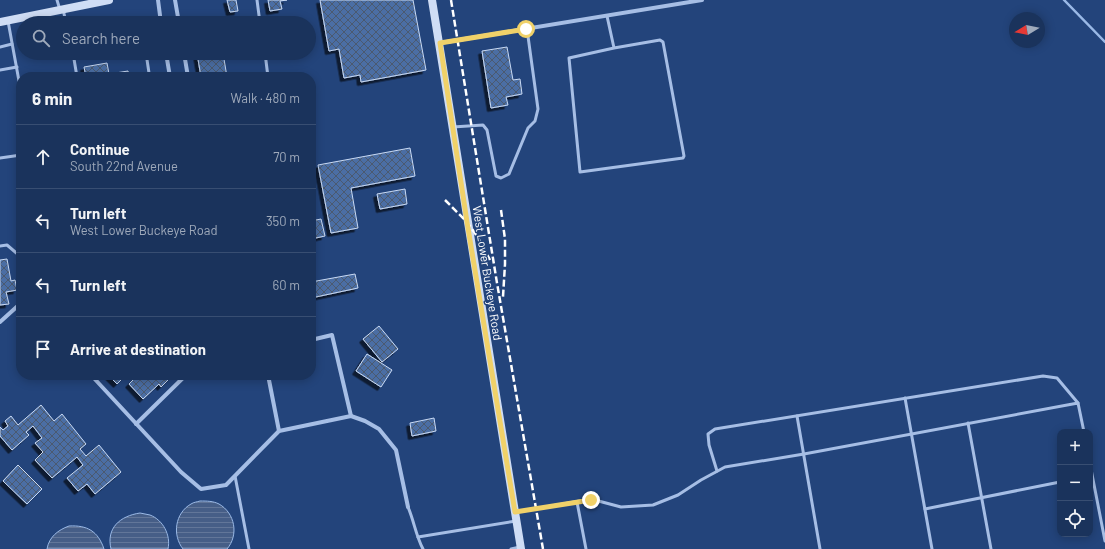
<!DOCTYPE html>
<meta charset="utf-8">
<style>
body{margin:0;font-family:Barlow,sans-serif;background:#233b62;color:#f1f3f6}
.controls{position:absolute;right:12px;bottom:12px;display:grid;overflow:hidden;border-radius:8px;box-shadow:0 2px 10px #0003}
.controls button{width:36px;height:36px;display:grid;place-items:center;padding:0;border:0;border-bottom:1px solid #384e72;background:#1a335c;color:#f1f3f6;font:20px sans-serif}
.compass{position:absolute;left:1009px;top:12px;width:36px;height:36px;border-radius:50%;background:#1a335c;box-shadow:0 2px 10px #0003;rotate:260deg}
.stop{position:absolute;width:12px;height:12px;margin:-9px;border:3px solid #f0d169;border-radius:50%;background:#fff}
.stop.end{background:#f0d169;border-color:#fff;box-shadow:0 1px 4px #0008}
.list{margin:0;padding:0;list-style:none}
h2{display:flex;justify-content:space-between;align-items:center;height:52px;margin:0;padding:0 16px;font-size:17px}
h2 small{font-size:13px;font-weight:400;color:#9faabb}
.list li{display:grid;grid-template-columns:26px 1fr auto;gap:12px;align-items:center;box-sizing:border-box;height:64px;padding:0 16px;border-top:1px solid #384e72}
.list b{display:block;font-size:15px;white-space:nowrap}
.list p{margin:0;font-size:13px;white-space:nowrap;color:#9faabb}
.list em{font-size:13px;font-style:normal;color:#9faabb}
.icon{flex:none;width:22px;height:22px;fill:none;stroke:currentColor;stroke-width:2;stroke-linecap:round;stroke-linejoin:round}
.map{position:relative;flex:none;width:1105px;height:549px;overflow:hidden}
.search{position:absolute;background:#1a335c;box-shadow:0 2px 10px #0003;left:16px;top:16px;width:300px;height:44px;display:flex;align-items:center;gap:10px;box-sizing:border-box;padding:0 14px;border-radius:22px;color:#9faabb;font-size:15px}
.panel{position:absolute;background:#1a335c;box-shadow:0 2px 10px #0003;left:16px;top:72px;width:300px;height:308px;border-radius:16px}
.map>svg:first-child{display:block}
</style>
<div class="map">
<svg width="1105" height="549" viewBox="0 0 1105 549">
<defs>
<pattern id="water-rules" width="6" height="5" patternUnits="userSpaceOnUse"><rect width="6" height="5" fill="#465e87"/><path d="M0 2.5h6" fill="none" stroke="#627699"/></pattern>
<pattern id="building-cross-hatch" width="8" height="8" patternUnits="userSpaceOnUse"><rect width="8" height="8" fill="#4b6ea4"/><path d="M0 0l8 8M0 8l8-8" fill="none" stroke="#4c5a6f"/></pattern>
<filter id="shadow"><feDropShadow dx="-3.5" dy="3.5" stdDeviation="0" flood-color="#0009"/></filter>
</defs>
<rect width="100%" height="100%" fill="#23447b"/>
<!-- water -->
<g fill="url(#water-rules)" stroke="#9ab9e6">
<path d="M200,501C207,501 213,501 219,504C235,513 239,535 227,549H183C172,535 175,513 191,504C194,502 197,502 200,501Z"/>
<path d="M140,513C143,514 147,514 150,515C163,520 171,535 168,549H111C106,528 120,516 140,513Z"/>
<path d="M69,526C87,525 98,531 104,549H47C49,537 58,530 69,526Z"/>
</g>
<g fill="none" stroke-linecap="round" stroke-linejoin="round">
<!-- stream -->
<polyline stroke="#9ab9e6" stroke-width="2.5" points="1064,0 1105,42"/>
</g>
<!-- building -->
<g fill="url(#building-cross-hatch)" stroke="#c9daf4" filter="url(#shadow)">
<polygon points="227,0 236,0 238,11 230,12"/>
<polygon points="268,0 287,0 280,1 282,9 270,11"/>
<polygon points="320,0 413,0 426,70 361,82 360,75 344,78 339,49 329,51"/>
<polygon points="226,18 226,23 204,23 204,22"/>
<polygon points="507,47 513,80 520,79 522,94 506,97 508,105 491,108 482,51"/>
<polygon points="197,53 223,53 227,77 201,77"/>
<polygon points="107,63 109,74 128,71 129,77 86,77 84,67"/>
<polygon points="410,148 415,176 351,188 358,228 331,233 318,165"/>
<polygon points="405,189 407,204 380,209 377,194"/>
<polygon points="321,219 325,236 311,239 311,221"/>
<polygon points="7,259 11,281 15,280 17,290 6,292 9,304 0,305 0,260"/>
<polygon points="355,274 358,288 311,298 311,282"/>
<polygon points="379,326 398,349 382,362 363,339"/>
<polygon points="367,354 392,370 381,387 356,371"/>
<polygon points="108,375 126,375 117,384"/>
<polygon points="138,375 173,375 161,387 159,384 143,399 129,384"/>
<polygon points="41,405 54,421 62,414 86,444 80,449 86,456 99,445 121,472 95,494 87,484 78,491 67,478 83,465 77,457 52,478 35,460 43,452 35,443 42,438 33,426 26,432 29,435 12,450 0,436 0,427 3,430 8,426 5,421 11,416 18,425"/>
<polygon points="434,418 436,431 412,436 410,423"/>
<polygon points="18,465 42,489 27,504 3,481"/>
</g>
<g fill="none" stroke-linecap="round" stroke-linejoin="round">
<!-- lane -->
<g stroke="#a6bee5" stroke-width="3">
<polyline points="57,0 60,10"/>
<polyline points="257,0 260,23"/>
<polyline points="63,9 66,23"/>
<polyline points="607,16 614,48 660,40 663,42 684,156 683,158 580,172 569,58 614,48"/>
<polyline points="8,21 21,92"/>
<polyline points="0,47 12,44"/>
<polyline points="73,53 77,77"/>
<polyline points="146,53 149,73"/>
<polyline points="265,53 268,77"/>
<polyline points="0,70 17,67"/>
<polyline points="453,127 483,125 487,130 496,176 501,178 509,174 528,128 535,121 538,109 527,29"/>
<polyline points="0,158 21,155"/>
<polyline points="0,246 7,245 21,257"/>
<polyline points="905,398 932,549"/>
<polyline points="797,416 820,549"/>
<polyline points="968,423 991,549"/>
<polyline points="1090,464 1105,541"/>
<polyline points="717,471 709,445 708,434 715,429 1043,376 1057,378 1078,403"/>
<polyline points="235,476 249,549"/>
<polyline points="577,502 586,549"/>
<path d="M408,507C414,521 416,536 423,549"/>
<polyline points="925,509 1060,482"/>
<polyline points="517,512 591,499 621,507 653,505 678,495 701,480 725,467 804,454 1078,403 1084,432"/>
<polyline points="418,537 516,521"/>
<polyline points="511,549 520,547"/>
</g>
<!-- street -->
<g stroke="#a6bee5" stroke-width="4">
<polyline points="158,0 161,23"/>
<polyline points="175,0 179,23"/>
<polyline points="440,43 702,0"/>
<polyline points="166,53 170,77"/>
<polyline points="184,53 188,77"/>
<polyline points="0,322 21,303"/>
<polyline points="311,340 332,335 351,416"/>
<polyline points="91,375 181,472 201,489 226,485 279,431 351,416 365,421 379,429 396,450 408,507"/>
<polyline points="268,375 279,431"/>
<polyline points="136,424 186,375"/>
</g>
<!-- secondary -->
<g stroke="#cfddf5" stroke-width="8">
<polyline points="432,0 521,549"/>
<polyline points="0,22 109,0"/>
</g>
<!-- rail -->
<g stroke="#fff" stroke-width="2.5" stroke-dasharray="7 3" stroke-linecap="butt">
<polyline points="451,0 497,283 543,549"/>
<polyline points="445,200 467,222 477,236 490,260"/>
<polyline points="501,210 505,239 505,264 503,297"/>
</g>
</g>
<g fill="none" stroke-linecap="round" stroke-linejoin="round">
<!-- route -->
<polyline stroke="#f0d169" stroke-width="5" points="526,29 440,43 467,222 515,512 591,500"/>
</g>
<g text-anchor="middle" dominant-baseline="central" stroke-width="3" stroke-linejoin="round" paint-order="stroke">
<!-- street labels -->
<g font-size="12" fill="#fff" stroke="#23447b">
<text transform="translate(488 273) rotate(81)">West Lower Buckeye Road</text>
</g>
</g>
</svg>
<div class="controls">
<button>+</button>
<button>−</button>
<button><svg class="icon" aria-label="locate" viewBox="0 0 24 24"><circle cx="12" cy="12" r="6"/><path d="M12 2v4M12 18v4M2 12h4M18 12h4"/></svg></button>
</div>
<svg class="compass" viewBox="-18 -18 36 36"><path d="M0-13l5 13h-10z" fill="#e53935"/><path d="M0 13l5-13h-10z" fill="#9faabb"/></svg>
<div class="stop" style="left:526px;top:29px"></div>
<div class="stop end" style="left:591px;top:500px"></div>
<div class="search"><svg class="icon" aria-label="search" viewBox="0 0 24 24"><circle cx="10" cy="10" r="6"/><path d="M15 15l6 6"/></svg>Search here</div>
<section class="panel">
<h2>6 min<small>Walk · 480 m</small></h2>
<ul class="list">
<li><svg class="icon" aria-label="ahead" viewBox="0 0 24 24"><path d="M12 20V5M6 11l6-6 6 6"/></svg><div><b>Continue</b><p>South 22nd Avenue</p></div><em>70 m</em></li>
<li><svg class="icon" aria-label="left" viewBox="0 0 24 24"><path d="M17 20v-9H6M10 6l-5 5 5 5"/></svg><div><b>Turn left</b><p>West Lower Buckeye Road</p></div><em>350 m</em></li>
<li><svg class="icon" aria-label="left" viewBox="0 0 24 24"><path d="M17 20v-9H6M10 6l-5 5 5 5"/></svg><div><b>Turn left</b></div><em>60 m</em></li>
<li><svg class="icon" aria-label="arrive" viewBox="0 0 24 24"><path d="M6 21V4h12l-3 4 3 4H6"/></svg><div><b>Arrive at destination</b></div></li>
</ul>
</section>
</div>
